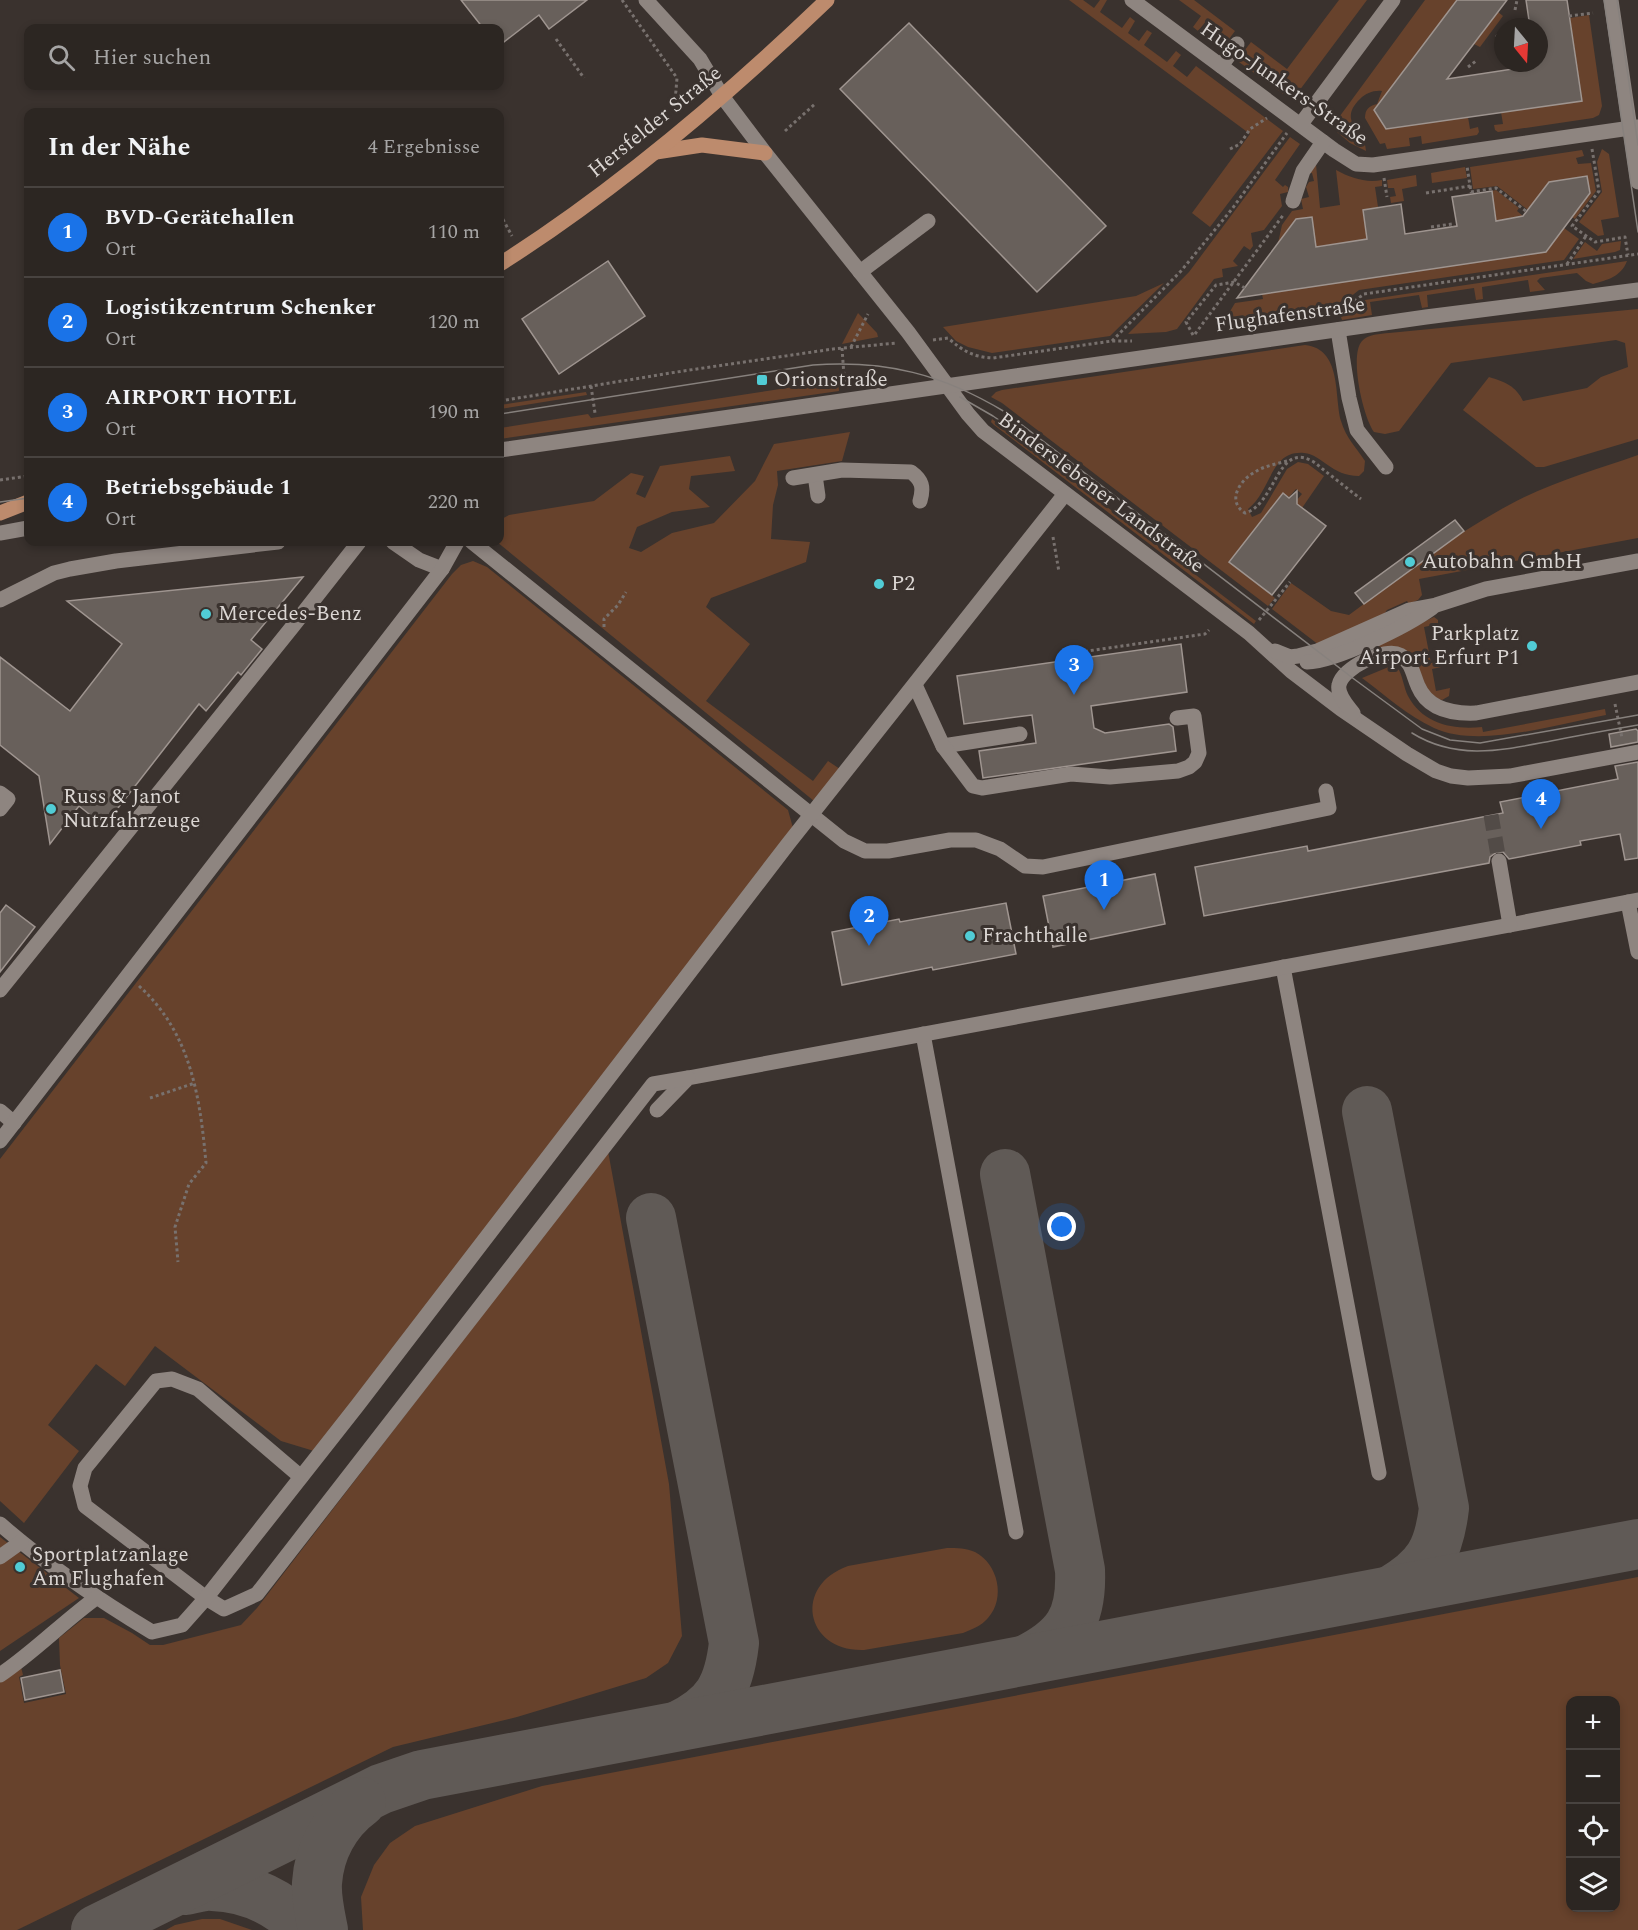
<!DOCTYPE html>
<html lang="de">
<meta charset="utf-8">
<style>
body{margin:0;font-family:Spectral,serif;background:#342e2a;color:#f1f3f6}
.controls{position:absolute;right:18px;bottom:18px;display:grid;overflow:hidden;border-radius:12px;box-shadow:0 3px 9px #0003}
.controls button{width:54px;height:54px;display:grid;place-items:center;padding:0;border:0;border-bottom:2px solid #484340;background:#2c2622;color:#f1f3f6;font:30px sans-serif}
.compass{position:absolute;left:1494px;top:18px;width:54px;height:54px;border-radius:50%;background:#2c2622;box-shadow:0 3px 9px #0003;rotate:162deg}
.you{position:absolute;left:1062px;top:1227px;width:21px;height:21px;margin:-15px;border:4px solid #fff;border-radius:50%;background:#1a73e8;box-shadow:0 0 0 9px #1a73e833}
.badge{display:grid;place-items:center;width:39px;height:39px;border-radius:50%;background:#1a73e8;color:#fff;font-size:20px;font-weight:700}
.pin{position:absolute;translate:-50% -50px;filter:drop-shadow(0 2px 3px #0008)}
.pin::after{content:'';position:absolute;top:32px;width:21px;height:18px;background:inherit;clip-path:polygon(0 0,100% 0,50% 100%)}
.list{margin:0;padding:0;list-style:none}
h2{display:flex;justify-content:space-between;align-items:center;height:78px;margin:0;padding:0 24px;font-size:26px}
h2 small{font-size:20px;font-weight:400;color:#a6a5a5}
.list li{display:grid;grid-template-columns:39px 1fr auto;gap:18px;align-items:center;box-sizing:border-box;height:90px;padding:0 24px;border-top:2px solid #484340}
.list b{display:block;font-size:22px;white-space:nowrap}
.list p{margin:0;font-size:20px;white-space:nowrap;color:#a6a5a5}
.list em{font-size:20px;font-style:normal;color:#a6a5a5}
.icon{flex:none;width:33px;height:33px;fill:none;stroke:currentColor;stroke-width:2;stroke-linecap:round;stroke-linejoin:round}
.map{position:relative;flex:none;width:1638px;height:1930px;overflow:hidden}
.search{position:absolute;background:#2c2622;box-shadow:0 3px 9px #0003;left:24px;top:24px;width:480px;height:66px;display:flex;align-items:center;gap:15px;box-sizing:border-box;padding:0 21px;border-radius:12px;color:#a6a5a5;font-size:22px}
.panel{position:absolute;background:#2c2622;box-shadow:0 3px 9px #0003;left:24px;top:108px;width:480px;height:438px;border-radius:12px}
.map>svg:first-child{display:block}
</style>
<div class="map">
<svg width="1638" height="1930" viewBox="0 0 1638 1930">
<rect width="100%" height="100%" fill="#3a322e"/>
<!-- green -->
<g fill="#67422c" fill-rule="evenodd">
<polygon points="1069,0 1083,0 1094,8 1100,0 1107,0 1100,12 1122,28 1130,17 1135,21 1128,33 1139,41 1147,30 1152,33 1144,45 1167,62 1176,51 1181,55 1173,66 1187,77 1196,66 1283,131 1210,227 1192,213 1250,134"/>
<polygon points="1179,0 1194,0 1235,31 1223,47 1214,43 1222,31 1207,20 1198,31 1193,27 1201,16"/>
<polygon points="1339,0 1367,0 1299,91 1283,94 1239,62 1238,59 1251,42 1287,69"/>
<path d="M1425,0H1457L1375,110L1386,129L1468,117L1470,129L1478,127L1479,132L1477,135L1422,144L1421,136L1409,138L1410,146L1387,149L1385,143L1380,144L1365,118C1365,109 1369,106 1377,104L1382,91C1374,90 1366,93 1360,99C1336,122 1367,133 1366,151L1350,143L1337,132V120Z"/>
<polygon points="1498,12 1503,16 1480,47 1474,44"/>
<polygon points="1589,15 1602,106 1599,115 1593,118 1498,132 1495,130 1494,125 1503,124 1501,112 1582,100 1570,18"/>
<polygon points="1290,137 1300,144 1275,180 1283,187 1285,185 1288,187 1288,192 1280,194 1282,206 1264,230 1251,233 1253,246 1250,250 1244,246 1233,261 1238,266 1222,269 1223,277 1214,279 1177,329 1166,332 1128,334 1189,272"/>
<polygon points="1602,149 1609,154 1619,217 1601,220 1604,235 1598,236 1579,222 1602,192 1597,162"/>
<polygon points="1582,150 1584,156 1576,158 1578,164 1591,163 1596,191 1575,219 1572,217 1590,193 1587,176 1549,182 1528,210 1497,186 1473,189 1470,167"/>
<path d="M1316,164L1320,208L1340,205L1336,170C1351,178 1365,183 1382,180V186L1375,187L1378,207L1363,210L1367,239L1316,247L1312,217L1296,219L1278,243L1282,225L1292,211L1303,209L1301,199L1309,197L1306,187L1309,182L1314,181L1312,173H1308Z"/>
<polygon points="1465,167 1467,178 1432,183 1431,173"/>
<polygon points="1416,175 1417,186 1402,189 1404,201 1391,203 1390,197 1396,196 1394,188 1388,188 1387,180"/>
<polygon points="1496,190 1519,208 1517,211 1523,216 1496,221 1492,191"/>
<polygon points="1564,228 1579,239 1564,260 1359,290 1339,306 1227,323 1226,318 1235,303 1263,299 1262,294 1545,252"/>
<polygon points="1621,241 1620,250 1615,252 1573,259 1585,242 1597,251 1602,244"/>
<path d="M1627,261C1621,277 1607,280 1593,284L1586,281L1577,273L1540,278L1537,281L1545,290L1530,292L1528,280L1482,287L1483,299L1476,300L1474,288L1427,295L1428,307L1422,308L1419,295L1370,302L1372,315L1342,320L1341,317L1365,300Z"/>
<polygon points="1164,283 1110,336 992,353 968,347 956,341 943,327 1136,296"/>
<path d="M1638,309V439L1544,467H1536L1463,410L1489,377C1505,382 1516,386 1523,401L1587,388L1601,377L1628,367L1625,343L1616,340L1451,363L1399,431L1385,434L1374,432C1363,417 1349,355 1362,341C1368,334 1380,334 1389,333Z"/>
<polygon points="858,313 877,333 878,337 842,344"/>
<path d="M1305,345C1342,349 1334,395 1341,421C1346,438 1356,447 1365,461L1364,471L1359,476C1331,476 1323,455 1304,453C1270,450 1272,490 1248,509L1252,517L1261,513L1287,469L1298,462L1308,464L1324,476L1302,508L1295,502L1302,494L1296,489L1289,497L1283,493L1229,562L1275,598L1268,606L1002,403L991,397L996,392L1002,390Z"/>
<polygon points="838,382 839,391 500,439 500,428 588,414 591,418 813,384"/>
<polygon points="586,392 587,395 500,409 500,405"/>
<polygon points="992,419 1256,621 1254,624 994,425 991,422"/>
<polygon points="850,432 842,461 777,471 778,485 773,505 771,539 810,542 806,562 711,598 706,607 750,644 706,701 813,781 828,761 840,769 814,801 497,542 500,542 500,520 509,515 594,501 631,473 644,476 636,494 645,498 660,466 730,456 735,471 691,476 689,489 710,507 672,512 637,527 629,548 641,552 672,533 714,523 755,481 774,444"/>
<path d="M1638,455V538L1419,579L1422,595L1418,600L1409,604L1407,601L1387,610L1382,617L1319,645L1272,609L1291,583L1331,611L1349,615C1401,577 1452,535 1509,505C1549,483 1595,470 1638,455Z"/>
<polygon points="473,561 487,567 788,810 793,828 314,1451 281,1441 155,1346 125,1386 96,1364 48,1425 79,1451 24,1523 0,1501 0,1159 452,574 461,565"/>
<path d="M1434,617L1438,620V624L1424,627L1431,663L1445,661L1446,666L1432,669L1436,691L1450,688L1449,696L1442,700C1417,693 1427,665 1402,650C1395,645 1387,646 1379,649L1377,643Z"/>
<path d="M1391,666L1399,670C1403,678 1404,688 1408,696C1423,724 1453,730 1482,727L1483,732L1605,709L1606,715C1558,724 1479,749 1434,728C1408,716 1385,695 1362,678Z"/>
<polygon points="608,1151 669,1484 682,1636 668,1663 646,1678 517,1717 393,1747 17,1930 0,1930 0,1680 21,1667 23,1675 19,1677 24,1703 66,1694 60,1665 59,1638 84,1618 104,1618 132,1633 150,1645 163,1645 241,1625 257,1608"/>
<polygon points="0,1537 79,1598 0,1651"/>
<path d="M947,1548C957,1548 966,1548 975,1552C998,1564 1006,1598 988,1618C981,1626 973,1629 963,1633L864,1650C806,1652 792,1586 848,1566Z"/>
<path d="M1638,1577V1930H363L361,1897L374,1865L390,1843L415,1826L542,1786ZM1570,1700H1616V1908H1570Z"/>
<polygon points="202,1919 220,1919 252,1930 166,1930 175,1925"/>
</g>
<g fill="none" stroke-linecap="round" stroke-linejoin="round">
<!-- taxiway -->
<g stroke="#605a56" stroke-width="50">
<path d="M1367,1111L1444,1508C1439,1550 1429,1568 1392,1590"/>
<path d="M1005,1174L1080,1570C1082,1618 1068,1639 1026,1660"/>
<path d="M651,1218L734,1643C729,1686 718,1707 678,1726"/>
<path d="M185,1890C193,1889 204,1885 212,1886C249,1887 282,1904 307,1930"/>
<polyline points="96,1930 381,1789 422,1775 1638,1544"/>
<path d="M323,1930C320,1915 316,1898 317,1883C319,1851 335,1821 361,1802"/>
</g>
</g>
<!-- building -->
<g fill="#68605b" stroke="#9f9590" stroke-width="1.5">
<polygon points="461,0 587,0 549,29 539,15 500,45 500,28 483,28"/>
<polygon points="1457,0 1507,0 1447,79 1526,67 1527,63 1539,63 1539,27 1530,27 1526,0 1567,0 1582,101 1386,129 1374,110"/>
<polygon points="909,23 1106,226 1037,292 840,89"/>
<polygon points="1587,176 1590,193 1546,252 1237,298 1296,219 1312,217 1316,247 1367,239 1363,210 1401,204 1405,234 1457,226 1452,197 1492,191 1496,221 1523,216 1549,182"/>
<polygon points="608,261 645,316 559,374 522,319"/>
<polygon points="1297,491 1297,504 1326,526 1272,595 1229,562 1283,493 1289,498"/>
<polygon points="1455,520 1464,531 1364,604 1355,593"/>
<polygon points="303,577 251,640 262,649 241,675 238,672 206,711 199,704 104,826 79,806 50,844 39,776 0,745 0,657 70,711 122,644 67,601"/>
<polygon points="1181,644 1187,692 1091,706 1094,728 1105,733 1169,724 1173,727 1176,751 983,778 979,751 1036,743 1032,715 964,724 957,676"/>
<polygon points="1636,729 1638,731 1638,742 1611,747 1609,734"/>
<polygon points="1638,762 1638,858 1625,860 1620,834 1580,841 1581,845 1509,859 1503,852 1497,852 1490,857 1489,863 1204,916 1195,867 1307,846 1308,851 1503,813 1500,802 1618,779 1615,766"/>
<polygon points="1155,874 1165,924 1053,947 1043,896"/>
<polygon points="1006,903 1016,954 933,970 932,967 842,985 832,932 899,919 900,922"/>
<polygon points="6,905 35,927 0,972 0,913"/>
<polygon points="60,1670 64,1692 25,1700 21,1678"/>
</g>
<g fill="none" stroke-linecap="round" stroke-linejoin="round">
<!-- minor-tunnel -->
<polyline stroke="#524b47" stroke-width="15" stroke-dasharray="15 8" stroke-linecap="butt" points="1491,815 1499,861"/>
<!-- path -->
<g stroke="#78716e" stroke-width="3" stroke-dasharray="3 3" stroke-linecap="butt">
<polyline points="622,0 677,78 675,102"/>
<polyline points="1515,10 1517,0"/>
<polyline points="1569,16 1593,13"/>
<polyline points="1496,35 1503,41"/>
<polyline points="556,39 584,78"/>
<polyline points="1468,67 1476,61"/>
<polyline points="785,131 815,104"/>
<polyline points="1230,149 1240,144 1250,129 1267,118"/>
<polyline points="1592,149 1599,191 1572,226 1595,242 1625,237 1628,255"/>
<polyline points="1384,178 1387,197"/>
<polyline points="1470,186 1471,192 1496,188 1527,212"/>
<polyline points="1426,193 1470,186 1467,166"/>
<polyline points="500,214 512,236"/>
<polyline points="1431,227 1452,224 1453,227"/>
<polyline points="1567,264 1586,236"/>
<polyline points="1340,312 1364,294 1638,254"/>
<polyline points="1195,334 1284,214"/>
<polyline points="1193,335 1186,322 1216,285 1234,282 1245,288"/>
<path d="M933,340L948,338C963,351 973,357 993,358L1112,341H1132"/>
<polyline points="1112,341 1181,271 1232,209 1287,133"/>
<polyline points="851,347 868,314"/>
<polyline points="842,348 844,376"/>
<polyline points="836,376 844,376 845,384"/>
<polyline points="591,386 595,413"/>
<polyline points="500,401 683,371 833,349 897,343"/>
<path d="M1287,461C1276,464 1264,466 1255,472C1240,480 1226,501 1245,513C1275,505 1277,444 1310,460C1315,462 1320,467 1325,471C1337,480 1349,490 1361,499"/>
<polyline points="0,480 28,476"/>
<polyline points="1053,537 1059,572"/>
<polyline points="1259,620 1290,582"/>
<polyline points="604,627 604,619 618,605 626,592"/>
<polyline points="1069,648 1067,654 1070,668"/>
<polyline points="1067,654 1205,634 1209,630"/>
<polyline points="1615,704 1622,738"/>
<path d="M139,986C191,1033 200,1097 206,1163L189,1184L175,1227L178,1262"/>
<polyline points="150,1098 195,1083"/>
</g>
<!-- minor -->
<g stroke="#8e8580" stroke-width="15">
<polyline points="646,0 700,59 722,96 765,153 908,332 968,414 983,431 1249,633 1291,671 1341,709 1407,754 1436,771 1451,776 1468,778 1510,776 1638,752"/>
<polyline points="1132,0 1334,150 1356,164 1373,165 1638,127"/>
<polyline points="1611,0 1638,182"/>
<polyline points="1221,66 1237,44"/>
<polyline points="1301,124 1393,0"/>
<polyline points="1293,201 1303,171 1323,142"/>
<polyline points="860,272 928,221"/>
<polyline points="1338,330 1349,398 1357,430 1386,467"/>
<polyline points="500,450 1426,317 1638,290"/>
<polyline points="815,475 818,496"/>
<path d="M793,478L842,470L911,472C922,480 924,487 920,501"/>
<polyline points="0,533 28,528"/>
<polyline points="393,542 419,560 442,569"/>
<polyline points="472,542 844,841 865,851 888,851 950,840 976,840 1000,849 1025,866 1043,867 1329,808 1326,791"/>
<polyline points="0,600 54,573 70,569 116,561 278,542"/>
<polyline points="1275,651 1290,657 1298,656 1317,651 1409,610 1436,605 1486,589 1638,561"/>
<path d="M1307,662C1337,661 1407,626 1432,608"/>
<polyline points="915,685 943,746 1020,734"/>
<path d="M1353,713C1347,705 1337,695 1339,685C1342,668 1385,647 1400,655C1412,662 1413,675 1418,686C1428,710 1453,714 1476,713L1638,682"/>
<polyline points="943,746 973,786 982,788 1071,774 1110,777 1178,771 1189,767 1195,762 1199,753 1194,716 1177,718"/>
<polyline points="0,793 8,799 0,809"/>
<polyline points="1499,861 1510,925 1638,900"/>
<polyline points="1628,902 1638,952"/>
<polyline points="1283,967 1379,1473"/>
<polyline points="0,990 293,626 359,542"/>
<polyline points="923,1034 1016,1532"/>
<polyline points="657,1110 688,1078 1510,925"/>
<polyline points="0,1111 14,1123"/>
<polyline points="0,1141 442,569 457,542"/>
<polyline points="301,1477 198,1389 172,1379 156,1381 85,1468 80,1486 85,1506 206,1598 224,1609 257,1594 653,1084 688,1078"/>
<path d="M0,1524C47,1565 99,1600 152,1632L182,1625L206,1598L357,1406L788,844L1065,494"/>
<polyline points="0,1557 21,1542"/>
<path d="M0,1675C34,1652 63,1622 96,1598"/>
</g>
<!-- major -->
<g stroke="#bd8b6d" stroke-width="15">
<polyline points="656,152 702,145 765,153"/>
<path d="M500,264C618,189 726,97 827,0"/>
<polyline points="0,513 28,502"/>
</g>
<!-- tram -->
<g stroke="#87817d" stroke-width="1.5">
<polyline points="1604,0 1638,232"/>
<polyline points="1617,0 1638,145"/>
<polyline points="960,397 993,416 1018,433"/>
<path d="M500,414L813,365C886,360 942,374 1005,412L1354,679L1422,729L1450,740L1480,743L1638,715"/>
<polyline points="0,502 28,498"/>
<path d="M1412,733C1457,761 1503,750 1551,741C1580,735 1609,730 1638,725"/>
</g>
</g>
<!-- markers -->
<g fill="#51ccd5" stroke="#3a322e" stroke-width="2">
<rect x="756" y="374" width="12" height="12" rx="3"/>
<circle cx="1410" cy="562" r="6"/>
<circle cx="879" cy="584" r="6"/>
<circle cx="206" cy="614" r="6"/>
<circle cx="1532" cy="646" r="6"/>
<circle cx="51" cy="809" r="6"/>
<circle cx="970" cy="936" r="6"/>
<circle cx="20" cy="1567" r="6"/>
</g>
<g text-anchor="middle" dominant-baseline="central" stroke-width="6" stroke-linejoin="round" paint-order="stroke">
<!-- street labels -->
<g font-size="21" fill="#dbd6d3" stroke="#3a322e">
<text transform="translate(1284 84) rotate(35)">Hugo-Junkers-Straße</text>
<text transform="translate(655 122) rotate(-39)">Hersfelder Straße</text>
<text transform="translate(1290 315) rotate(-8)">Flughafenstraße</text>
<text transform="translate(1101 493) rotate(37)">Binderslebener Landstraße</text>
</g>
<!-- poi labels -->
<g font-size="21" fill="#dbd6d3" stroke="#3a322e" text-anchor="start">
<text x="774" y="380">Orionstraße</text>
<text x="1422" y="562">Autobahn GmbH</text>
<text x="891" y="584">P2</text>
<text x="218" y="614">Mercedes-Benz</text>
<text x="1520" y="634" text-anchor="end">Parkplatz<tspan x="1520" dy="24">Airport Erfurt P1</tspan></text>
<text x="63" y="797">Russ &amp; Janot<tspan x="63" dy="24">Nutzfahrzeuge</tspan></text>
<text x="982" y="936">Frachthalle</text>
<text x="32" y="1555">Sportplatzanlage<tspan x="32" dy="24">Am Flughafen</tspan></text>
</g>
</g>
</svg>
<div class="controls">
<button>+</button>
<button>−</button>
<button><svg class="icon" aria-label="locate" viewBox="0 0 24 24"><circle cx="12" cy="12" r="6"/><path d="M12 2v4M12 18v4M2 12h4M18 12h4"/></svg></button>
<button><svg class="icon" aria-label="layers" viewBox="0 0 24 24"><path d="M12 4l9 5-9 5-9-5zM3 14l9 5 9-5"/></svg></button>
</div>
<svg class="compass" viewBox="-18 -18 36 36"><path d="M0-13l5 13h-10z" fill="#e53935"/><path d="M0 13l5-13h-10z" fill="#a6a5a5"/></svg>
<div class="you"></div>
<div class="pin badge" style="left:1104px;top:910px">1</div>
<div class="pin badge" style="left:869px;top:946px">2</div>
<div class="pin badge" style="left:1074px;top:695px">3</div>
<div class="pin badge" style="left:1541px;top:829px">4</div>
<div class="search"><svg class="icon" aria-label="search" viewBox="0 0 24 24"><circle cx="10" cy="10" r="6"/><path d="M15 15l6 6"/></svg>Hier suchen</div>
<section class="panel">
<h2>In der Nähe<small>4 Ergebnisse</small></h2>
<ul class="list">
<li><span class="badge">1</span><div><b>BVD-Gerätehallen</b><p>Ort</p></div><em>110 m</em></li>
<li><span class="badge">2</span><div><b>Logistikzentrum Schenker</b><p>Ort</p></div><em>120 m</em></li>
<li><span class="badge">3</span><div><b>AIRPORT HOTEL</b><p>Ort</p></div><em>190 m</em></li>
<li><span class="badge">4</span><div><b>Betriebsgebäude 1</b><p>Ort</p></div><em>220 m</em></li>
</ul>
</section>
</div>
